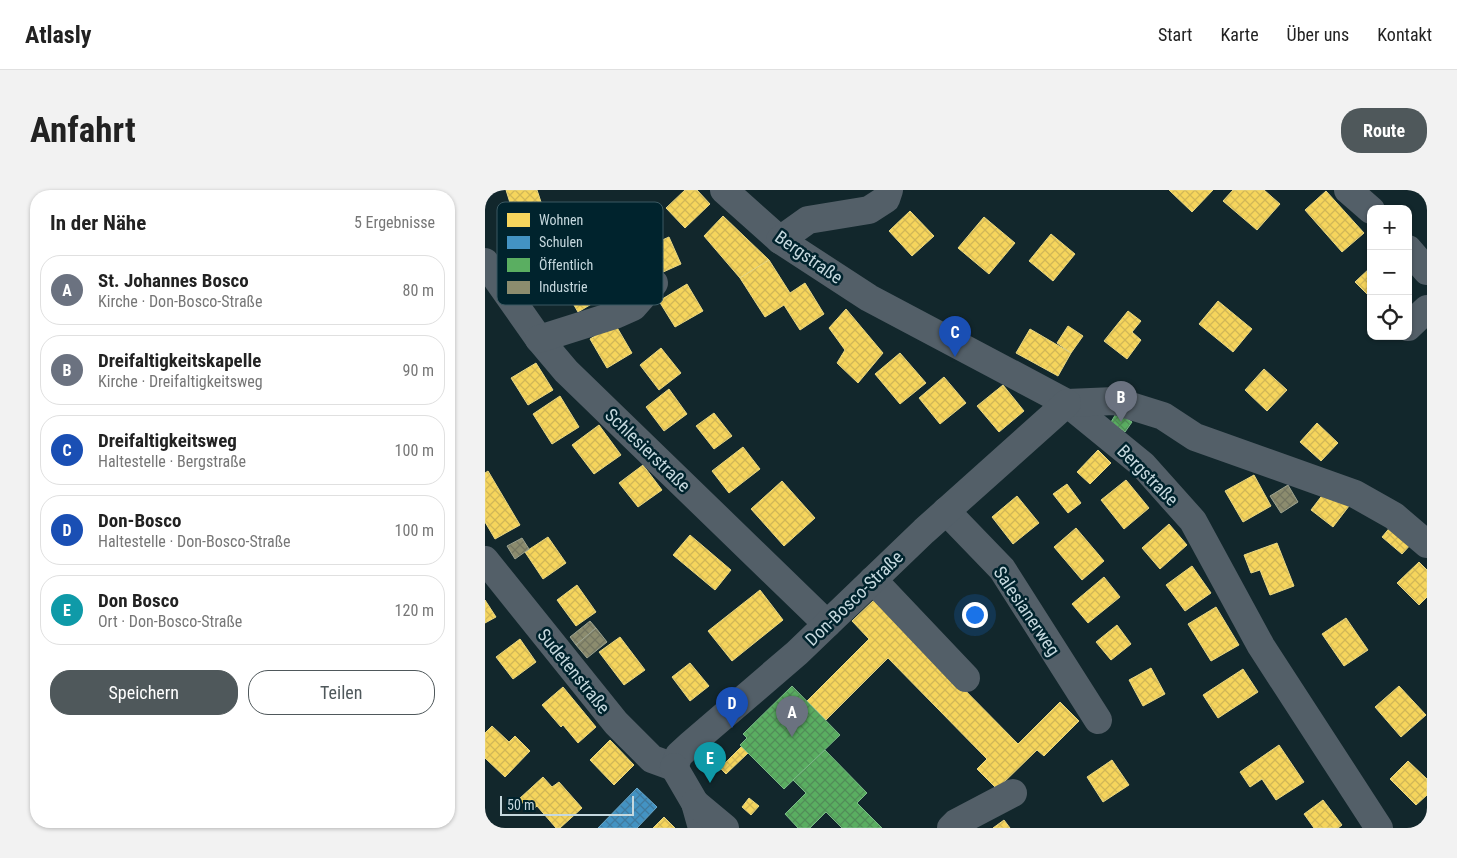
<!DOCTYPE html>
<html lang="de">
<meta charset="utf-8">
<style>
body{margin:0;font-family:"Roboto Condensed",sans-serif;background:#f2f2f2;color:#222}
.controls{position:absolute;right:15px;top:15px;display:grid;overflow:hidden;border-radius:10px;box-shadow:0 1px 4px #0004}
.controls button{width:45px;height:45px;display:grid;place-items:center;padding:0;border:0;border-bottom:1px solid #e0e0e0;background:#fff;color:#222;font:25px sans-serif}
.scale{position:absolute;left:15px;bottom:12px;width:134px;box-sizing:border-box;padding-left:5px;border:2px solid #c5d8de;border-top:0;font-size:14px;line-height:18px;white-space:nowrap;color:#c5d8de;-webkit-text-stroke:4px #00232d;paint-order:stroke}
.you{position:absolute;left:489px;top:424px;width:18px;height:18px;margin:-12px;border:4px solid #fff;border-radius:50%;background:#1a73e8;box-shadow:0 0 0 8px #1a73e833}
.badge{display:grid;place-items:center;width:32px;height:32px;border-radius:50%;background:#4f585b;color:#fff;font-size:16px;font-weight:700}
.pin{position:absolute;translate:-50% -41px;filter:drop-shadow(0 1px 2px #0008)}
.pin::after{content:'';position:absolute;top:26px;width:18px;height:15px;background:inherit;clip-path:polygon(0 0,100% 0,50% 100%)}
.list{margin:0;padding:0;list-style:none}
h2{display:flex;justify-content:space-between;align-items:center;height:65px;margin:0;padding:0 20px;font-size:21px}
h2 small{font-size:16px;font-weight:400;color:#767676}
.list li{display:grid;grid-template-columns:32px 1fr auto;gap:15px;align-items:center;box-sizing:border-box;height:70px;margin:0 10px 10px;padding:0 10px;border:1px solid #e0e0e0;border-radius:20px}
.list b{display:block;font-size:19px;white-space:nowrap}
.list p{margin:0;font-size:16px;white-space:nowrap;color:#767676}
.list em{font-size:16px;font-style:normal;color:#767676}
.actions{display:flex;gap:10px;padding:15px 20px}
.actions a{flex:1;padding:11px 0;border:1px solid #4f585b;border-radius:20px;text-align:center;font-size:18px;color:#4f585b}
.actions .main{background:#4f585b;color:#fff}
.icon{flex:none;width:28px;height:28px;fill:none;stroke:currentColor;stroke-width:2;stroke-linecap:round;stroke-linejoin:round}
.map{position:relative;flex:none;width:942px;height:638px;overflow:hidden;border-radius:20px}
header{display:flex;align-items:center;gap:30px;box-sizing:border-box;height:70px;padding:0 25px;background:#fff;border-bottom:1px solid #e0e0e0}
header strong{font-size:24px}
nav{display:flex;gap:28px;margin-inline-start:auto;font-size:18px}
.intro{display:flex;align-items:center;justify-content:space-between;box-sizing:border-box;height:120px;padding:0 30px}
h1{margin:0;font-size:35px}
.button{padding:12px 22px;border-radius:20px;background:#4f585b;color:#fff;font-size:18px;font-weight:700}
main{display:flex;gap:30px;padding:0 30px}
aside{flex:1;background:#fff;border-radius:20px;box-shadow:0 1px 4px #0004}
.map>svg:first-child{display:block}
</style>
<header>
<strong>Atlasly</strong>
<nav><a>Start</a><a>Karte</a><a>Über uns</a><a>Kontakt</a></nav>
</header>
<div class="intro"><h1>Anfahrt</h1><a class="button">Route</a></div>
<main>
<aside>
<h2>In der Nähe<small>5 Ergebnisse</small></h2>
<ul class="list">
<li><span class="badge" style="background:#6b7280">A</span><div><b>St. Johannes Bosco</b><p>Kirche · Don-Bosco-Straße</p></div><em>80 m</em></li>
<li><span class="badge" style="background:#6b7280">B</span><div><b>Dreifaltigkeitskapelle</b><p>Kirche · Dreifaltigkeitsweg</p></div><em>90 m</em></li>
<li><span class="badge" style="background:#1a4fb4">C</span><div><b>Dreifaltigkeitsweg</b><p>Haltestelle · Bergstraße</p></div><em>100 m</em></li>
<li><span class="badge" style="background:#1a4fb4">D</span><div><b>Don-Bosco</b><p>Haltestelle · Don-Bosco-Straße</p></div><em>100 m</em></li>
<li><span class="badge" style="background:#0f9aa8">E</span><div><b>Don Bosco</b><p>Ort · Don-Bosco-Straße</p></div><em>120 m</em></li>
</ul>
<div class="actions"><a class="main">Speichern</a><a>Teilen</a></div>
</aside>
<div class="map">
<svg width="942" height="638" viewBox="0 0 942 638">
<defs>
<pattern id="homes-cross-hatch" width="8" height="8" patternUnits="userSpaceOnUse" patternTransform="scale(1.25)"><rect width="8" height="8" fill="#f6d55c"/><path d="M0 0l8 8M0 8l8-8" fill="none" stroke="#d1b757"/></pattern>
<pattern id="schools-cross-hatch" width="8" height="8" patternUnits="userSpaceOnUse" patternTransform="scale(1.25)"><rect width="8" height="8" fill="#4393c3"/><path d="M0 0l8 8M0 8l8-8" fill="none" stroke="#417a9d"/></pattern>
<pattern id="public-cross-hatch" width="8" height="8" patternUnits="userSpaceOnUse" patternTransform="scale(1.25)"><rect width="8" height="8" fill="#5aae61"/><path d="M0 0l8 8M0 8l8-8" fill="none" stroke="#518d58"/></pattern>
<pattern id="industry-cross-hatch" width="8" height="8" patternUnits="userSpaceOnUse" patternTransform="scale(1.25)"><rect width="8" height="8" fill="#8c8c6e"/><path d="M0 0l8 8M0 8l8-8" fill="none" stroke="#747661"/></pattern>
</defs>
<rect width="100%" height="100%" fill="#12272c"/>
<!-- homes -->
<g fill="url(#homes-cross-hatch)" stroke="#e7d683">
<polygon points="21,0 52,0 60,24 31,32"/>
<polygon points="200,0 212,0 225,14 200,38 181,18"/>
<polygon points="684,0 728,0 707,22"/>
<polygon points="748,0 779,0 795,14 772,40 738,11"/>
<polygon points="841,1 879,43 857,62 820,20"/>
<polygon points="425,21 449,46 427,66 404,41"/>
<polygon points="238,26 284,70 255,88 219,46"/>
<polygon points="499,27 530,53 504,84 473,58"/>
<polygon points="566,44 590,64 568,91 544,71"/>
<polygon points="184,47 196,74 167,87 155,60"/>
<polygon points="284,70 305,103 320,93 339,124 315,140 299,115 280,127 255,88"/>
<polygon points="886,77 886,108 870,92"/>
<polygon points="101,86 115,109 93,122 79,98"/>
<polygon points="202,94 218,121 190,137 174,111"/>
<polygon points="733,111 767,139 748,162 714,134"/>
<polygon points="361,119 398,163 373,193 352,173 360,160 344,138"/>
<polygon points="643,121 656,131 647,142 656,150 642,169 619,151"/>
<polygon points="130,134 147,163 122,178 105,149"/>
<polygon points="583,136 598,146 586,163 572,153"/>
<polygon points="545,139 586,163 573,186 531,163"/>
<polygon points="176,158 196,183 174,200 155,175"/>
<polygon points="415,163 441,193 415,214 390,184"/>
<polygon points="51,173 68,200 43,215 26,188"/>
<polygon points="779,179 802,200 782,221 760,200"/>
<polygon points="459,187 481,213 455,234 434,208"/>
<polygon points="518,195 539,221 514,242 492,216"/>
<polygon points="184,199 202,224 179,241 161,217"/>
<polygon points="75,206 94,237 67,254 48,224"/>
<polygon points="229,223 247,246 229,259 211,236"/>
<polygon points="832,233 853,253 836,271 815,252"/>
<polygon points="114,235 136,265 109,284 87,255"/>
<polygon points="258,257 275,279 244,303 227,281"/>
<polygon points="613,260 626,273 605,294 592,282"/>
<polygon points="158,275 177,300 153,317 134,293"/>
<polygon points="3,281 35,335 10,349 0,332 0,283"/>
<polygon points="769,285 786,316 758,332 740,301"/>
<polygon points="641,290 664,318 639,339 616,310"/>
<polygon points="297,291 330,328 299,356 266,319"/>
<polygon points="582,294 596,313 583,323 568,304"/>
<polygon points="842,299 864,316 848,337 826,320"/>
<polygon points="532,306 554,333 528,354 507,327"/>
<polygon points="684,334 702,355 675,379 657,358"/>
<polygon points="907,335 927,353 917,364 897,347"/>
<polygon points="591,338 619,371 597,390 569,357"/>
<polygon points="205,345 246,380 230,400 188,365"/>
<polygon points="63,347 81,373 58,389 40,362"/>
<polygon points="792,353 809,396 785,405 775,380 766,383 759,365"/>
<polygon points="934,372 942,380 942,407 934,415 912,393"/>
<polygon points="707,376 726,403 700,421 681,395"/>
<polygon points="619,387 635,407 603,433 587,414"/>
<polygon points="92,395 111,422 91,436 72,410"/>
<polygon points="275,400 298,430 247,471 223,441"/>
<polygon points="390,409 533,554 575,512 594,531 559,566 552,560 512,599 492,579 502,569 403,468 341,530 322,511 384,449 367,431"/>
<polygon points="0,410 11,427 0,433"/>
<polygon points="731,417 754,455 726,471 703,434"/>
<polygon points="861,428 883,460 859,476 837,444"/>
<polygon points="632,435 646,454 626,470 611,452"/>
<polygon points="135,447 160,480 139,495 114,462"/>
<polygon points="35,449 51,472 28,489 11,467"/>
<polygon points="205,473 224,496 205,511 187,487"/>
<polygon points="666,478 680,504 658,516 644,490"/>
<polygon points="758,479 773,502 733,528 718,505"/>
<polygon points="914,496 941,525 916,547 890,517"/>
<polygon points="78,497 111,537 93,553 78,535 76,537 57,515"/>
<polygon points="7,536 24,552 30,546 45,561 20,587 0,568 0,543"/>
<polygon points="125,550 149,575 129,595 105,570"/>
<polygon points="794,555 819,592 791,610 777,589 765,597 755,582"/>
<polygon points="257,556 263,563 241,584 235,578"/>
<polygon points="627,570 644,595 618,612 602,587"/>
<polygon points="923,571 942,589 942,605 931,615 905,589"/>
<polygon points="58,587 67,597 74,592 97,618 75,638 71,638 52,616 46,622 34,609"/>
<polygon points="264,608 274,616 266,625 257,617"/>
<polygon points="838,610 857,635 853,638 829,638 819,624"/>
<polygon points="179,627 190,638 168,638"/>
<polygon points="519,630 525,638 508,638"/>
</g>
<!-- schools -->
<polygon fill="url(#schools-cross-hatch)" stroke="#6aa8cb" points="152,598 172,617 152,638 113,638"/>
<!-- public -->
<g fill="url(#public-cross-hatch)" stroke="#7abb86">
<polygon points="632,222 647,232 640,242 626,232"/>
<polygon points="307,496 355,545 299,599 255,555 262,548 258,544"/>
<polygon points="340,560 382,603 372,613 397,638 357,638 341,622 325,638 313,638 300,624 321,603 308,590"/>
</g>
<!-- industry -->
<g fill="url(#industry-cross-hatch)" stroke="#9da390">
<polygon points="803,295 813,312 796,323 785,306"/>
<polygon points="37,348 44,359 30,369 22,356"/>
<polygon points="105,431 111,438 91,455 85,447"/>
<polygon points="111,438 122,452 102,468 91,455"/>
</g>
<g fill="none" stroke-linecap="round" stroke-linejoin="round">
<!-- minor -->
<g stroke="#535f68" stroke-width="28">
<polyline points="239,0 295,50 384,108 582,213 658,275 708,331 776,456 894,638"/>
<polyline points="863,0 886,20"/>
<polyline points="295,50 323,30 384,20 401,9 404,0"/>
<polyline points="923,59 942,81"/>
<polyline points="0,72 54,149 81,181 342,434"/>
<polyline points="923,137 942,119"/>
<polyline points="54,149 130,125 148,117 169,93"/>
<polyline points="582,213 630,211 678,226 710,247 870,304 909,326 942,354"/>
<polyline points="461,321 517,379 613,530"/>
<polyline points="0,370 131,533 167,569 189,577"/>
<polyline points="388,390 481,488"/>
<polyline points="189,577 194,565 206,554 312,463 439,341 582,213"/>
<polyline points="189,577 210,613 217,638"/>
<polyline points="210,613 240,638"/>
<polyline points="466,638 471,633 528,603"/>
</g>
</g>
<g text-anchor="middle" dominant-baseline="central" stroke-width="5" stroke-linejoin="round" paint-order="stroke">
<!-- street labels -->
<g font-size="18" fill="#c5d8de" stroke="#00232d">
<text transform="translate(324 67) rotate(35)">Bergstraße</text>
<text transform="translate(163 260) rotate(44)">Schlesierstraße</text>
<text transform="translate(663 285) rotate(45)">Bergstraße</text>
<text transform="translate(369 408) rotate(-44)">Don-Bosco-Straße</text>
<text transform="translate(542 421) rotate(56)">Salesianerweg</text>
<text transform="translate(89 481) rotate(51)">Sudetenstraße</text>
</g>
</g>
<!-- legend -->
<rect x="12" y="12" width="166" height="103" rx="8" fill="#00232d" stroke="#3b5962" stroke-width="1"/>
<rect x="22" y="23" width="23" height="14" fill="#f6d55c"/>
<rect x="22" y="46" width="23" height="13" fill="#4393c3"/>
<rect x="22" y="68" width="23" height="14" fill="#5aae61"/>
<rect x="22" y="91" width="23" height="13" fill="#8c8c6e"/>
<g font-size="14" fill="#c5d8de">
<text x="54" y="35">Wohnen</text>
<text x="54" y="57">Schulen</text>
<text x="54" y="80">Öffentlich</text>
<text x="54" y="102">Industrie</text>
</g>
</svg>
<div class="controls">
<button>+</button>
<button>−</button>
<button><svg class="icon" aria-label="locate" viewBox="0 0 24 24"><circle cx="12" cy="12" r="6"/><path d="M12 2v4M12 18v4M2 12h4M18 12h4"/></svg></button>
</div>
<div class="scale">50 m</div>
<div class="you"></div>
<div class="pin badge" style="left:307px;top:547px;background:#6b7280">A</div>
<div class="pin badge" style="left:636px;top:232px;background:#6b7280">B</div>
<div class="pin badge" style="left:470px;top:167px;background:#1a4fb4">C</div>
<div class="pin badge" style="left:247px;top:538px;background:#1a4fb4">D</div>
<div class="pin badge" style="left:225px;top:593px;background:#0f9aa8">E</div>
</div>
</main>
